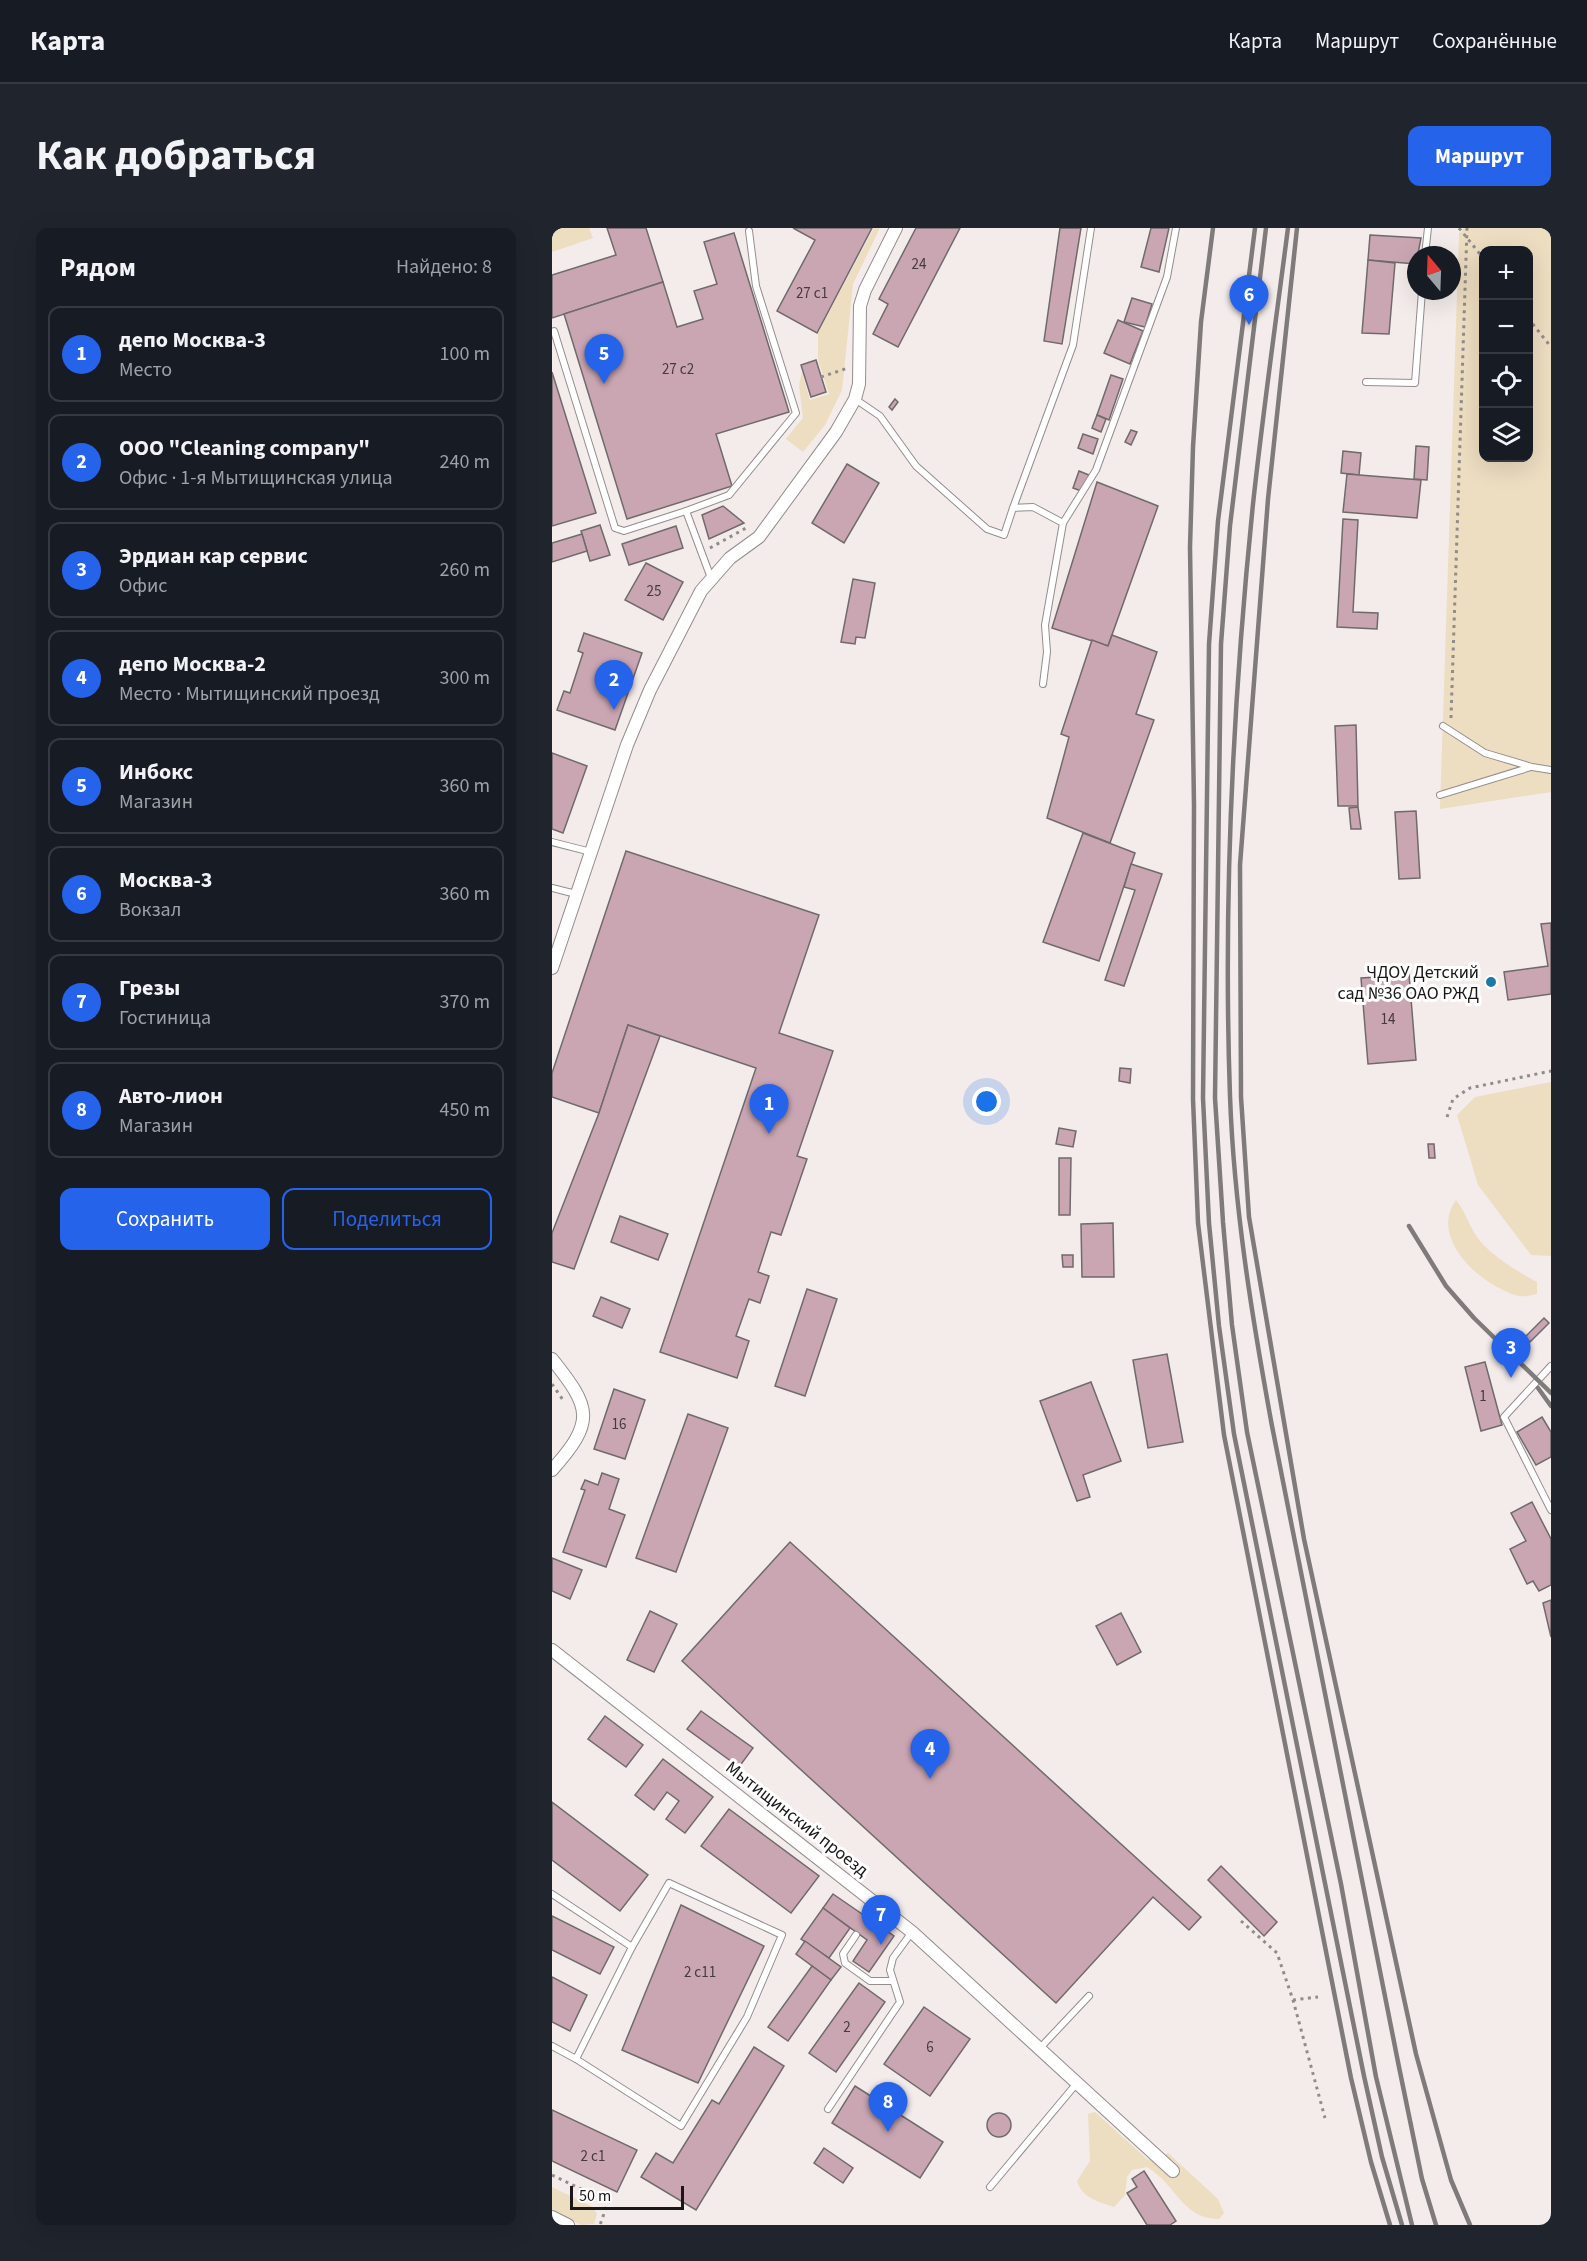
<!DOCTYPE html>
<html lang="ru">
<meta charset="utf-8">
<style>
body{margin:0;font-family:"Source Sans 3",sans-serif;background:#20242c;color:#f1f3f6}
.controls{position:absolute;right:18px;top:18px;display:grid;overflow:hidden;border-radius:12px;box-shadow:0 6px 24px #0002}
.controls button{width:54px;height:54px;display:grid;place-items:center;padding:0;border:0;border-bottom:2px solid #363941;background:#171b24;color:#f1f3f6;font:30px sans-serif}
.compass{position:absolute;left:855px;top:18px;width:54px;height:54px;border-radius:50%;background:#171b24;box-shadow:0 6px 24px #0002;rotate:341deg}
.scale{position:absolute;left:18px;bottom:15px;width:114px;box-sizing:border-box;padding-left:6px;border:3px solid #191717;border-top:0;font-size:16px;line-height:21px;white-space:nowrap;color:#191717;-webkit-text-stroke:4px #fff;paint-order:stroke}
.you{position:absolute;left:435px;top:874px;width:21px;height:21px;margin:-15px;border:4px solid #fff;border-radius:50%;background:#1a73e8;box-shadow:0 0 0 9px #1a73e833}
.badge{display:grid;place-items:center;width:39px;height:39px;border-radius:50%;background:#2563eb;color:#fff;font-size:20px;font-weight:700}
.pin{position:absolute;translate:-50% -50px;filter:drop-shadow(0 2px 3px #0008)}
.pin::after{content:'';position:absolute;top:32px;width:21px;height:18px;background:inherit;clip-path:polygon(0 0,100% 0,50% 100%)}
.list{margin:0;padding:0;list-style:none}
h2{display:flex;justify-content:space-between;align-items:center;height:78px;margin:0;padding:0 24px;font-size:26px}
h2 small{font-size:20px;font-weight:400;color:#9ea1a6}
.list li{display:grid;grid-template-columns:39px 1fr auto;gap:18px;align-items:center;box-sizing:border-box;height:96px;margin:0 12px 12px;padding:0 12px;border:2px solid #363941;border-radius:12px}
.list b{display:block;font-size:22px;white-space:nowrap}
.list p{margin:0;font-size:20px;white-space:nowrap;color:#9ea1a6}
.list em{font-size:20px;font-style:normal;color:#9ea1a6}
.actions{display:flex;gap:12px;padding:18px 24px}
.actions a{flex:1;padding:14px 0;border:2px solid #2563eb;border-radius:12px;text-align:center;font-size:21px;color:#2563eb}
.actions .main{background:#2563eb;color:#fff}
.icon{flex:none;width:33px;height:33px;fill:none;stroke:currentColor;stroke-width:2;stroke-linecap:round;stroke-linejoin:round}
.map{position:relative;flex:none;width:999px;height:1997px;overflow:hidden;border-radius:12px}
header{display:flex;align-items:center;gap:36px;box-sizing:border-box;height:84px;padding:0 30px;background:#171b24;border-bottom:2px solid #363941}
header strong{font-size:28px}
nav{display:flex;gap:33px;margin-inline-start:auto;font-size:21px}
.intro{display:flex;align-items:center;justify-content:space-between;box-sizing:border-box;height:144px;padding:0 36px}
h1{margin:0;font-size:42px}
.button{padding:15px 27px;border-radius:12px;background:#2563eb;color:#fff;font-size:21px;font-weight:700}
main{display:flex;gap:36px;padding:0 36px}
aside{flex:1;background:#171b24;border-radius:12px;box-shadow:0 6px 24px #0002}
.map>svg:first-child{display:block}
</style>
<header>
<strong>Карта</strong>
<nav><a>Карта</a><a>Маршрут</a><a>Сохранённые</a></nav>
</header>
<div class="intro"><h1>Как добраться</h1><a class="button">Маршрут</a></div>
<main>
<aside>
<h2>Рядом<small>Найдено: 8</small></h2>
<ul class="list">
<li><span class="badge">1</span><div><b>депо Москва-3</b><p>Место</p></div><em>100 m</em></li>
<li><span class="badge">2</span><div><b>ООО &quot;Cleaning company&quot;</b><p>Офис · 1-я Мытищинская улица</p></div><em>240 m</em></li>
<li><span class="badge">3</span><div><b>Эрдиан кар сервис</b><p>Офис</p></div><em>260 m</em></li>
<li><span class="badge">4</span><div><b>депо Москва-2</b><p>Место · Мытищинский проезд</p></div><em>300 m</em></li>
<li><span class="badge">5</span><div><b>Инбокс</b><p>Магазин</p></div><em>360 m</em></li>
<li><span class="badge">6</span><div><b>Москва-3</b><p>Вокзал</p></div><em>360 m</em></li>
<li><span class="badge">7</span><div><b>Грезы</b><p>Гостиница</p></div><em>370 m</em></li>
<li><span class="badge">8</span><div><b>Авто-лион</b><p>Магазин</p></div><em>450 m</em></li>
</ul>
<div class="actions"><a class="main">Сохранить</a><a>Поделиться</a></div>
</aside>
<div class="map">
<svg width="999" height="1997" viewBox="0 0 999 1997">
<rect width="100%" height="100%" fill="#f3eceb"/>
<!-- green -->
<g fill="#edddc1" fill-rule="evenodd">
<polygon points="0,0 37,0 41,10 0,24"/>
<polygon points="322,0 328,0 301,56 290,162 273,197 251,224 234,211 251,190 247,157 250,144 258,172 277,166 266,132 266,105"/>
<path d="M912,0H999V564L888,581L907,5ZM932,22H976V230H932Z"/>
<polygon points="999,854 999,1028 979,1027 926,957 905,887 923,869"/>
<path d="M904,972C914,984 918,1001 928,1013C943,1030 965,1043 985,1054V1066C980,1067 973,1069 967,1068C930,1059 876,1010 904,972Z"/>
<path d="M543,1884L595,1931L602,1933L616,1925L666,1971L672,1985L667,1991C630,1991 625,1957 595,1939L580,1942L575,1949L573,1967L562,1979C547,1974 530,1970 525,1953L538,1933L536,1886Z"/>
<polygon points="0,1959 41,1979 45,1986 42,1996 29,1997 0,1983"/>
</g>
<!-- building -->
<g fill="#caa6b3" stroke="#706a6c" stroke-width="1.5">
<polygon points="55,0 94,0 111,54 0,90 0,47 64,27"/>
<polygon points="241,0 320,0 265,105 225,83 263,12"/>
<polygon points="364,0 408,0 346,119 321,106 336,76 327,71"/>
<polygon points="508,0 529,0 510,116 492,113"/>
<polygon points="599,0 617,0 607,44 589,39"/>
<polygon points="182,5 237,184 164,206 180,258 75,291 12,86 111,54 125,99 151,91 142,63 165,56 152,14"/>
<polygon points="818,7 869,10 864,36 816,32"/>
<polygon points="816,32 843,35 837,106 810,105"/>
<polygon points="580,70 600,76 593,99 572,94"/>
<polygon points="566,92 591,103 578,136 552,125"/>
<polygon points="264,132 274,164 259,169 249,137"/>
<polygon points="0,144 44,285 0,298"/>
<polygon points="559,147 571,151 557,192 545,187"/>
<polygon points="343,171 346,174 340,182 337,179"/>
<polygon points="545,187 554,191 549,204 540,200"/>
<polygon points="579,202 585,204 579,217 573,214"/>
<polygon points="531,206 546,211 541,226 526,220"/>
<polygon points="864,218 877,219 875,252 862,251"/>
<polygon points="791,223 809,225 807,247 789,245"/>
<polygon points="295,236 327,255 292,315 260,295"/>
<polygon points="527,243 537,247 532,264 521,260"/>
<polygon points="795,246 869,252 865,290 791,284"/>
<polygon points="545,254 606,278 556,418 500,400"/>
<polygon points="171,278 192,295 157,311 150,287"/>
<polygon points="791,291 806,292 801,384 826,385 825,401 785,399"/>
<polygon points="48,297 58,327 38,333 29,303"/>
<polygon points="124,298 131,320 77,337 70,316"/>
<polygon points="30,306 35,323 0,334 0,315"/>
<polygon points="94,335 131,354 111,392 73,372"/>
<polygon points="301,351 323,355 313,410 304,409 303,416 289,414"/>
<polygon points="32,405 90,425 63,502 5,482 12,463 18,465 31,425 26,423"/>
<polygon points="560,407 605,424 584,486 602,492 558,615 495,590 517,509 509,506 540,412 556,418"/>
<polygon points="804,497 806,578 786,578 783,498"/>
<polygon points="0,525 35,538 11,605 0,601"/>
<polygon points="806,579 809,601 799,601 797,580"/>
<polygon points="864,583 868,650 847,651 843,584"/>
<polygon points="531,605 583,625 547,733 491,714"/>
<polygon points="74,623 267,687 227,805 281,823 245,928 255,931 229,1007 219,1004 206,1044 217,1048 208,1075 197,1071 184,1108 197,1113 185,1150 108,1124 204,840 76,797 47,885 0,869 0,845"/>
<polygon points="579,636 610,646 572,758 553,752 583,662 572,659"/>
<polygon points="999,695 999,766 956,772 952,744 996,738 989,696"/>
<polygon points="840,742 841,747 857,746 864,832 816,836 809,750 825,749 824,743"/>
<polygon points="76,797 108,808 22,1041 0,1034 0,1005 47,885"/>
<polygon points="568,840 579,841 578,855 567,853"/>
<polygon points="507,900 524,903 521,919 504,916"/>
<polygon points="876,916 882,916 883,930 877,930"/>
<polygon points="507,930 519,930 518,987 507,987"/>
<polygon points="68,988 116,1006 106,1032 59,1014"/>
<polygon points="561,995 562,1049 530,1049 529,996"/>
<polygon points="510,1027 521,1027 521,1039 511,1039"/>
<polygon points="255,1061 285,1071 253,1168 223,1158"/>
<polygon points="49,1069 78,1081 70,1100 41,1088"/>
<polygon points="992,1090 997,1095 978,1114 973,1109"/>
<polygon points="615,1126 631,1214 596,1220 581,1132"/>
<polygon points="933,1134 950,1197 929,1203 913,1139"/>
<polygon points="539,1154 569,1233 531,1247 538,1269 525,1273 488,1173"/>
<polygon points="62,1161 93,1172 73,1231 42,1221"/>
<polygon points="136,1186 176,1200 124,1344 84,1330"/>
<polygon points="990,1189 999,1204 999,1229 984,1237 965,1204"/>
<polygon points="50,1245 67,1251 57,1281 73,1287 54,1339 11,1324 33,1262 29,1261 33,1252 46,1257"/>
<polygon points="980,1274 999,1311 999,1357 987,1363 981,1353 975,1356 958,1321 974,1313 959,1285"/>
<polygon points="238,1314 649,1689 637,1702 601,1669 504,1775 130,1433"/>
<polygon points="0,1330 30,1342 18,1371 0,1363"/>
<polygon points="999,1372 999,1409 991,1375"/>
<polygon points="98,1383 125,1396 102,1444 75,1432"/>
<polygon points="569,1385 589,1424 565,1437 544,1398"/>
<polygon points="149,1483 201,1520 187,1539 135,1501"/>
<polygon points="53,1488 91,1517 74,1539 36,1511"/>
<polygon points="111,1531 161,1569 133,1605 114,1591 127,1573 115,1564 102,1582 83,1567"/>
<polygon points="0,1574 96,1647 68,1683 0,1632"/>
<polygon points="177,1581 267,1648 239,1685 149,1618"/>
<polygon points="669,1638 725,1694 712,1708 656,1652"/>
<polygon points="281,1666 342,1708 317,1744 301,1733 315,1712 271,1680"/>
<polygon points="129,1677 212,1718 146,1855 70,1822"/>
<polygon points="271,1680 298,1700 277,1730 249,1711"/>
<polygon points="0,1688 62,1719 48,1746 0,1722"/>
<polygon points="253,1713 289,1739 279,1752 244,1726"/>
<polygon points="260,1738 279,1752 236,1813 216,1799"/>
<polygon points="0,1749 35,1767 18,1803 0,1794"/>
<polygon points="307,1755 333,1774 284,1844 257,1825"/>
<polygon points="372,1779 418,1811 378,1868 332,1836"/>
<polygon points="202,1819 232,1838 144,1982 89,1949 104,1925 121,1935 160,1872 167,1876"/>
<polygon points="303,1858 391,1914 368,1950 280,1895"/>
<polygon points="0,1882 85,1922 65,1964 0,1933"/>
<circle cx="447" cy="1897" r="12"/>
<polygon points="272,1920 301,1940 291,1955 262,1935"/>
<polygon points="592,1943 624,1993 618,1997 595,1997 575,1965 585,1959 580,1951"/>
</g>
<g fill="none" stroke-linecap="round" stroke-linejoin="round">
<defs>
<g id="service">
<polyline points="873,27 876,0"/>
<polyline points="2,103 63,300 72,303 134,283 159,350"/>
<polyline points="814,154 863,155 870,63"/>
<polyline points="303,171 328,188 364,238 435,301 452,307 461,280 481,279 511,295 544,242 615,49 624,0"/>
<polyline points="461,280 521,117 539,0"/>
<polyline points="134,283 177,267 244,185 204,58 197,3"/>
<polyline points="491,456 495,424 493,397 511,295"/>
<polyline points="891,498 933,525 980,539 999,542"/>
<polyline points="888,567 979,539"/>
<polyline points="0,614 39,624"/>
<polyline points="0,660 24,666"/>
<polyline points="999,1138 952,1189 999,1282"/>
<polyline points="0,1666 80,1719 24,1831 0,1818"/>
<polyline points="304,1707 291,1726 293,1735 318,1753 340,1753"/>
<polyline points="488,1820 537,1768"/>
<polyline points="24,1831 129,1898 195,1789 230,1707 117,1655 80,1719"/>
<polyline points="276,1881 348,1774 338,1742 341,1730 360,1704"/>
<polyline points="438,1959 525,1855"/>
</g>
<g id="minor">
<polyline points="0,740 75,517 98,462 149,363 178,330 207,309 284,204 303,171 307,156 308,78 313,62 344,0"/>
<path d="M0,1131C39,1180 44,1193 0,1242"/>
<polyline points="0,1422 360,1704 621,1943"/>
<polyline points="0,1989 16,1997"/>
</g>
</defs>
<!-- service casing -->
<use href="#service" stroke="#948d8d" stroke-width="8"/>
<!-- minor casing -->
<use href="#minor" stroke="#948d8d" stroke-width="14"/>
<!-- path -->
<g stroke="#918c8c" stroke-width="3" stroke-dasharray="3 4.5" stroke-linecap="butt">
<polyline points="907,0 932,31"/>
<polyline points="976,90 999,119"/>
<polyline points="269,149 296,140"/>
<polyline points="158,320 194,300"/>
<polyline points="899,490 915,0"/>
<polyline points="895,889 901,871 918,860 999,843"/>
<polyline points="0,1156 11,1172"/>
<polyline points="689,1693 725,1725 741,1772 773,1890"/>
<polyline points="741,1772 766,1769"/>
<polyline points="0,1947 56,1974 48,1997"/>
</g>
<!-- service -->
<use href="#service" stroke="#fff" stroke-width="6"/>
<!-- minor -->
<use href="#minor" stroke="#fff" stroke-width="12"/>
<!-- rail -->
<g stroke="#807b7b" stroke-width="4.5">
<polyline points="661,0 649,94 641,219 638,319 642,577 641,871 646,995 672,1207 799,1850 819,1934 838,1997"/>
<polyline points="703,0 666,293 657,416 651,870 657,995 667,1098 682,1206 812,1848 830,1929 850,1997"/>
<polyline points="714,0 678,298 669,416 663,870 671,994 680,1097 695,1204 789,1656 824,1849 860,1997"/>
<path d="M736,0C724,92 711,184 701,276C681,472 671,671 678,868C682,979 700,1089 720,1198L847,1839L870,1951L884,1997"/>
<polyline points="745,0 716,271 688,637 689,869 697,989 752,1311 864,1826 899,1952 918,1997"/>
<polyline points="857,998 894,1058 922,1090 999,1165"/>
<polyline points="986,1160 999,1178"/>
</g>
</g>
<!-- markers -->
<circle fill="#1d79a7" stroke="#fff" stroke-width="2" cx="939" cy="754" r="6"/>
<g text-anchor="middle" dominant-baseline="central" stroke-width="6" stroke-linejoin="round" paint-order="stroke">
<!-- number labels -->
<g font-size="15" fill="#453b3e">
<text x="367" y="36">24</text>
<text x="260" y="65">27 с1</text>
<text x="126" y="141">27 с2</text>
<text x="102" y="363">25</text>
<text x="836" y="791">14</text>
<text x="931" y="1168">1</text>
<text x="67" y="1196">16</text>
<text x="148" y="1744">2 с11</text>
<text x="295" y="1799">2</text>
<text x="378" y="1819">6</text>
<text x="41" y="1928">2 с1</text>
</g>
<!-- poi labels -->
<g font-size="18" fill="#191717" stroke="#fff" text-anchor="end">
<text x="927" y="744">ЧДОУ Детский<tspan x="927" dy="21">сад №36 ОАО РЖД</tspan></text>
</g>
<!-- street labels -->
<g font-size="18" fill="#191717" stroke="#fff">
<text transform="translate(245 1591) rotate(38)">Мытищинский проезд</text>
</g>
</g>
</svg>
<div class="controls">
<button>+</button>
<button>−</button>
<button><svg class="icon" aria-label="locate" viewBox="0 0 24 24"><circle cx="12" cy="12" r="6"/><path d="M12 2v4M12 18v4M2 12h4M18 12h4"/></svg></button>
<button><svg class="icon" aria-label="layers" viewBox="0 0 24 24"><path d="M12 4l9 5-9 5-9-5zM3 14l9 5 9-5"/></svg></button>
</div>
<svg class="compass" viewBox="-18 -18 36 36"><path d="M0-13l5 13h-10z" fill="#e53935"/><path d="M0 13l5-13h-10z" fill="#9ea1a6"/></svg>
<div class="scale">50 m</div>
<div class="you"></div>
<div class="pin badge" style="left:217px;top:906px">1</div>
<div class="pin badge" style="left:62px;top:482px">2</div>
<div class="pin badge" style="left:959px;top:1150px">3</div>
<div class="pin badge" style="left:378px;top:1551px">4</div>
<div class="pin badge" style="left:52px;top:156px">5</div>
<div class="pin badge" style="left:697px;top:97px">6</div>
<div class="pin badge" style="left:329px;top:1717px">7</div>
<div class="pin badge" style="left:336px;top:1904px">8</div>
</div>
</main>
